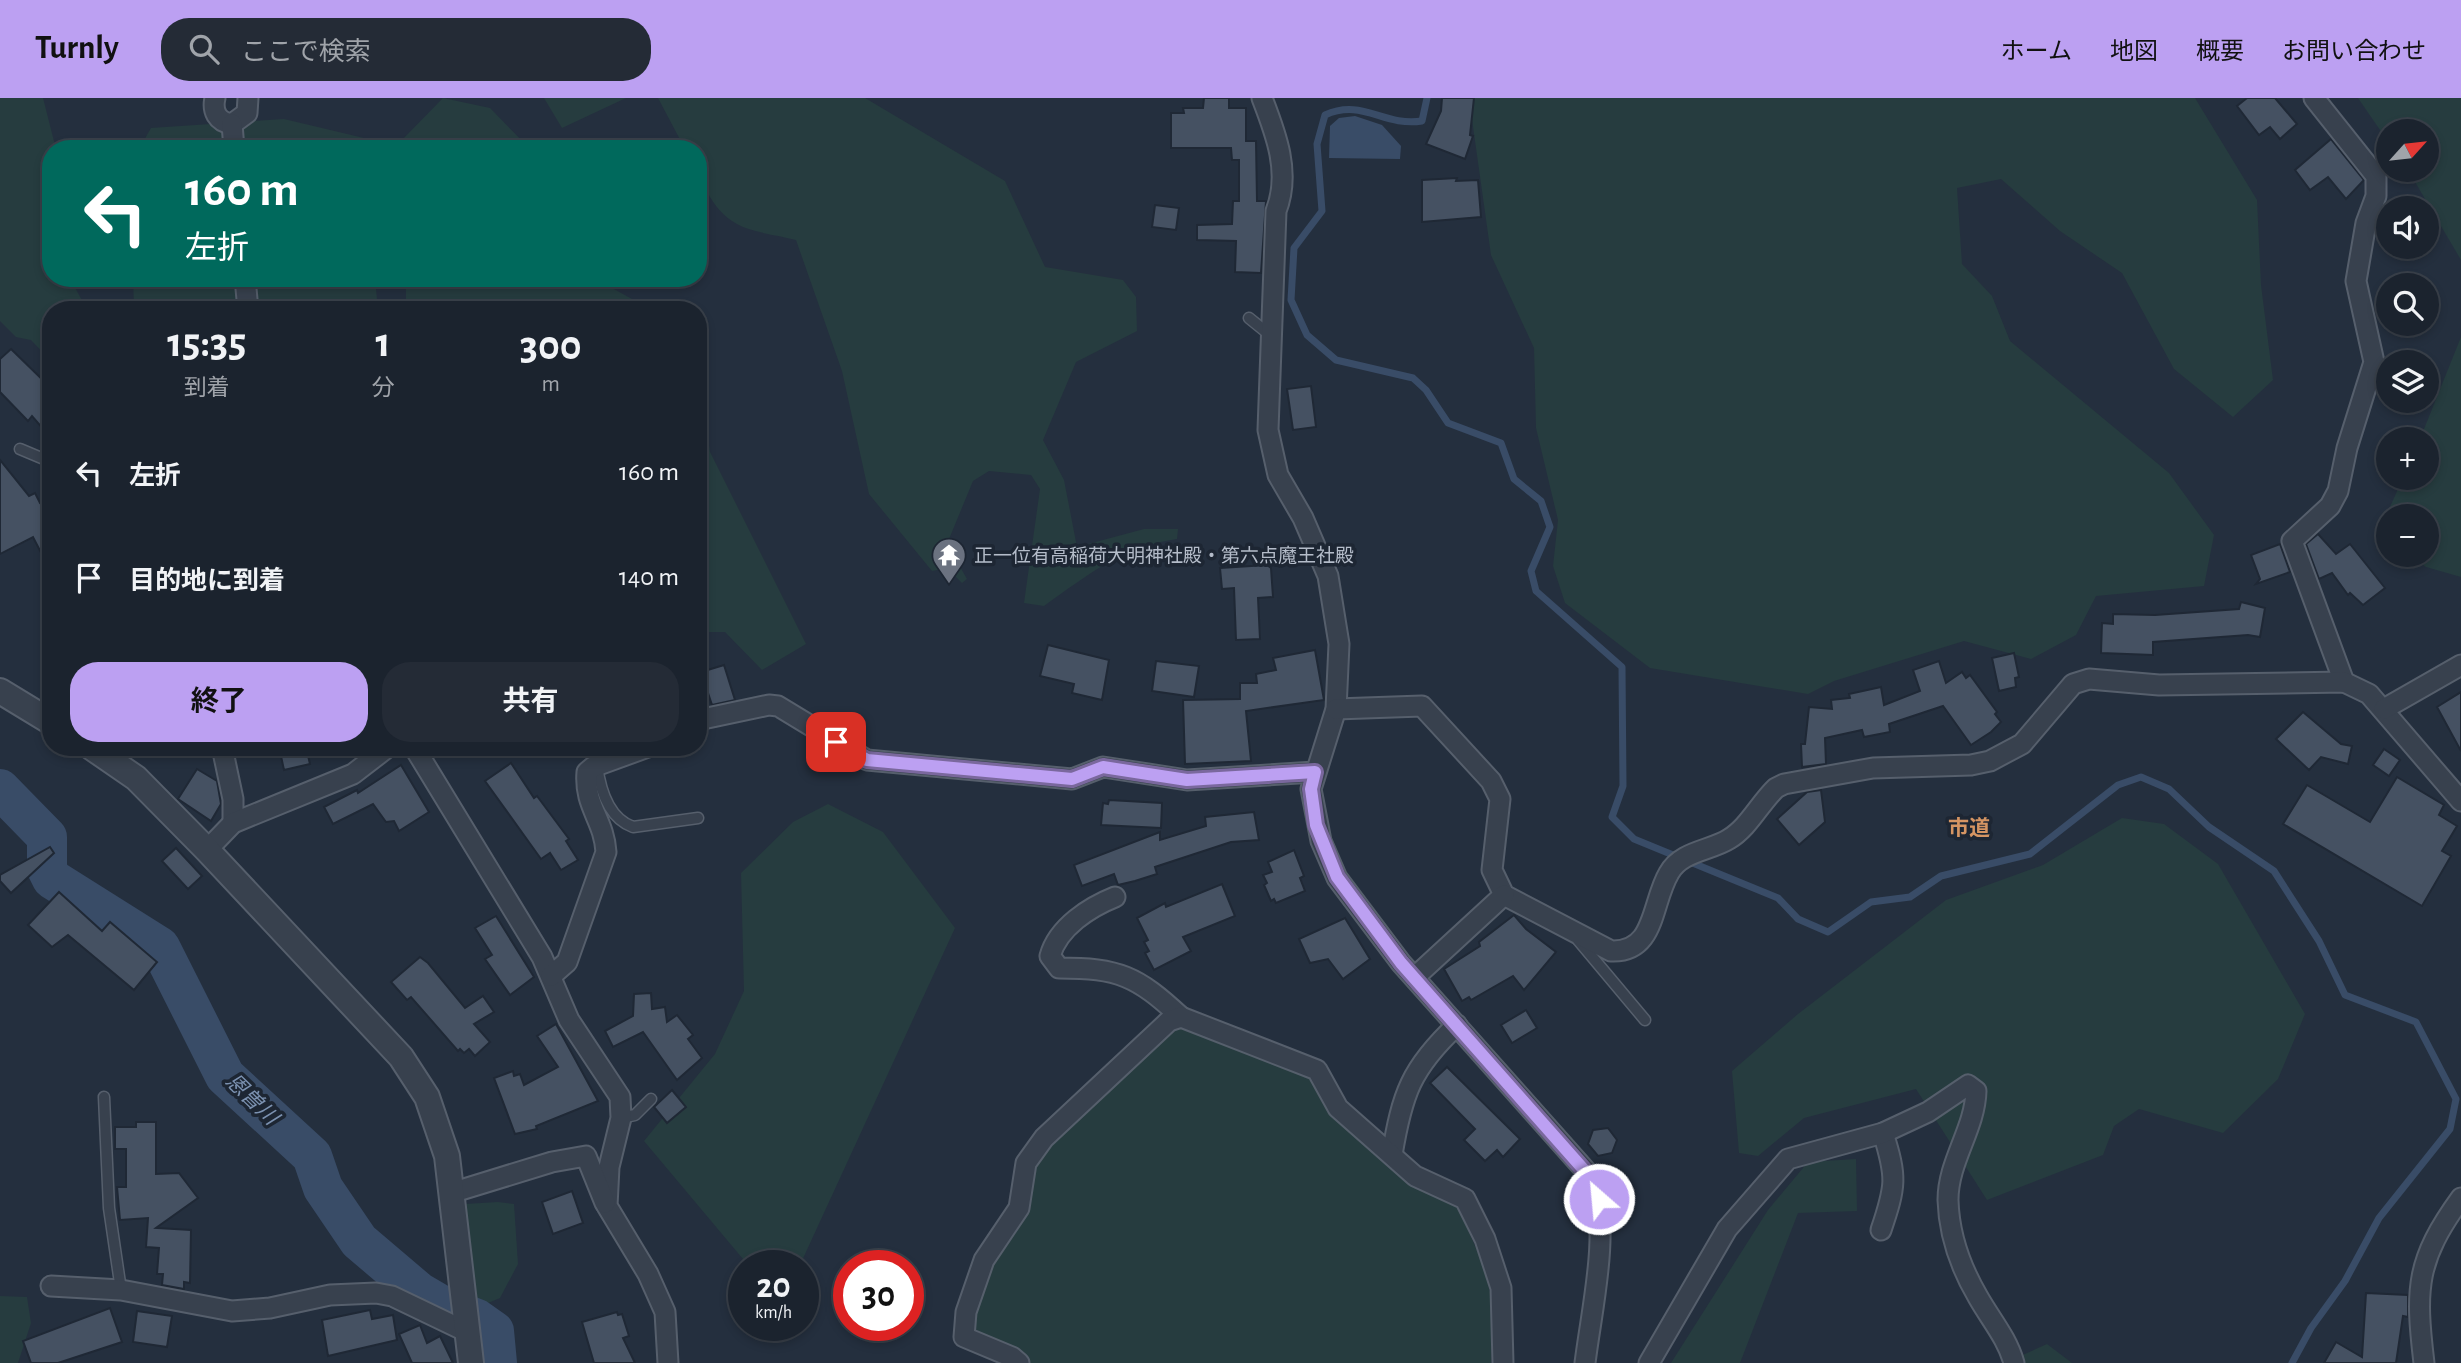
<!DOCTYPE html>
<html lang="ja">
<meta charset="utf-8">
<style>
:root{--surface:#1b232e;--page:#242b36;--text:#f1f3f6;--muted:#a0a4aa;--line:#39404a;--accent:#bca0f2}
body{margin:0;font-family:"Alegreya Sans","Noto Sans JP",sans-serif;background:var(--page);color:var(--text);height:100vh;display:flex;flex-direction:column;font-size:26px;white-space:nowrap}
*{box-sizing:border-box;margin:0}
p{font-size:23px;color:var(--muted)}
.icon{flex:none;width:38px;height:38px;fill:none;stroke:currentColor;stroke-width:2;stroke-linecap:round;stroke-linejoin:round}
.map{position:relative;flex:1;overflow:hidden}
.drawer{position:absolute;left:42px;top:203px;width:665px;height:455px;display:flex;flex-direction:column;background:var(--surface);border-radius:28px;box-shadow:0 4px 10px #0003,0 0 0 2px var(--line)}
.drawer>*{flex:none}
.guide{position:absolute;left:42px;top:42px;width:665px;height:147px;border-radius:28px;box-shadow:0 4px 10px #0003,0 0 0 2px var(--line);background:#00695c;color:#fff;overflow:hidden}
.needle{width:46px;rotate:63deg}
.fabs{position:absolute;left:2376px;top:21px;display:grid;gap:14px}
.fabs a{display:grid;place-items:center;width:63px;height:63px;border-radius:50%;background:var(--surface);box-shadow:0 4px 10px #0003,0 0 0 2px var(--line);font-size:35px}
.speed{position:absolute;left:728px;top:1152px;display:flex;gap:14px;font-size:35px;font-weight:700;text-align:center}
.speed>*{display:grid;place-content:center;width:91px;height:91px;border-radius:50%;background:var(--surface);box-shadow:0 4px 10px #0003,0 0 0 2px var(--line);line-height:1}
.speed small{font-size:18px;font-weight:400}
.speed .limit{border:10px solid #d22;background:#fff;color:#111}
.pin{position:absolute;display:grid;place-items:center;width:60px;height:60px;color:#fff;margin:-30px;border-radius:14px;box-shadow:0 4px 10px #0006}
.me{position:absolute;width:77px;margin:-38px;rotate:333deg;stroke-linejoin:round;filter:drop-shadow(0 0 5px #0008)}
.turn{display:flex;align-items:center;gap:24px;height:147px;padding:0 28px;font-size:32px}
.turn .icon{width:91px;height:91px;stroke-width:2.5}
.turn b{display:block;font-size:49px;line-height:60px}
.eta{display:flex;justify-content:space-evenly;align-items:center;height:119px;text-align:center}
.eta b{font-size:42px;font-weight:700;line-height:49px}
.cta{display:flex;gap:14px;margin-top:auto;padding:14px 28px}
.cta a{flex:1;height:80px;border-radius:28px;background:var(--accent);color:#111;font-size:28px;font-weight:700;line-height:80px;text-align:center}
.cta a+a{background:var(--page);color:var(--text)}
ul{padding:0;list-style:none}
li{display:flex;align-items:center;gap:21px;height:105px;padding:0 28px}
li div{flex:1}
li b{display:block;font-size:26px}
li em{font-style:normal}
header{display:flex;align-items:center;gap:42px;box-sizing:border-box;height:98px;padding:0 35px;background:var(--accent);color:#111}
header strong{font-size:33px}
nav{display:flex;gap:38px;margin-inline-start:auto;font-size:24px}
.search{width:490px;height:63px;background:var(--page);display:flex;align-items:center;gap:18px;box-sizing:border-box;padding:0 24px;border-radius:28px;color:var(--muted);font-size:26px}
.map>svg:first-child{display:block}
.green{fill:#263c3f}
.water{fill:#394c67}
.lines{fill:none;stroke-linecap:round;stroke-linejoin:round}
.stream{stroke:#394c67;stroke-width:7}
.river{stroke:#394c67;stroke-width:40}
.building{fill:#455162;stroke:#1f2835;stroke-width:2}
.service-casing{stroke:#565f6c;stroke-width:13}
.minor-casing{stroke:#565f6c;stroke-width:23}
.tertiary-casing{stroke:#565f6c;stroke-width:28}
.service{stroke:#38414e;stroke-width:10}
.minor{stroke:#38414e;stroke-width:19}
.tertiary{stroke:#38414e;stroke-width:24}
.route-casing{stroke:#7a689d;stroke-width:18}
.route{stroke:#bca0f2;stroke-width:12}
.labels{text-anchor:middle;stroke-width:7;stroke-linejoin:round;paint-order:stroke}
.poi-label{font-size:19px;fill:#b4bcc9;stroke:#1d2633;text-anchor:start}
.neighbourhood-label{font-size:21px;font-weight:bold;fill:#d59563;stroke:#1d2633}
.water-label{font-size:21px;font-style:italic;fill:#7c92b1;stroke:#1d2633}
</style>
<header>
<strong>Turnly</strong>
<div class="search"><svg class="icon" aria-label="search" viewBox="0 0 24 24"><circle cx="10" cy="10" r="6"/><path d="M15 15l6 6"/></svg>ここで検索</div>
<nav><a>ホーム</a><a>地図</a><a>概要</a><a>お問い合わせ</a></nav>
</header>
<div class="map">
<svg width="2461" height="1265" viewBox="0 0 2461 1265">
<rect width="100%" height="100%" fill="#242f3e"/>
<!-- green -->
<g class="green">
<polygon points="0,0 43,0 56,51 51,51 51,180 70,180 87,212 51,212 51,263 31,242 16,239 0,223"/>
<polygon points="443,0 490,10 530,51 401,51 400,44"/>
<polygon points="544,0 626,0 562,30"/>
<path d="M658,0H865L1005,83L1045,169L1123,182L1136,199L1137,233L1076,264L1043,342L1064,382L1077,449L1144,431H1178L1177,441C1122,449 1089,476 1044,508L1024,505L1040,391L1031,377L989,373L973,383L947,446L967,481L962,485L947,470L932,473L869,396L842,273L796,142C778,137 753,135 737,126C710,111 698,80 698,51H685Z"/>
<polygon points="1469,0 2195,0 2257,102 2261,187 2273,282 2233,319 2174,271 2122,175 2060,133 2001,81 1957,90 1962,166 1992,198 2010,243 2169,375 2214,437 2204,488 2096,498 2076,537 2031,561 1964,543 1834,583 1808,596 1650,570 1565,505 1553,468 1558,422 1536,330 1534,250 1491,157"/>
<polygon points="2358,0 2461,0 2461,162 2408,72 2427,72 2427,33 2389,33 2389,45"/>
<polygon points="284,21 364,40 365,51 139,51 151,30"/>
<polygon points="133,180 375,180 378,212 134,212"/>
<polygon points="406,180 606,180 612,190 652,212 406,212"/>
<polygon points="2461,239 2461,479 2426,469 2411,457 2427,457 2427,418 2389,418 2389,439 2380,431 2403,380 2427,380 2427,341 2420,341"/>
<polygon points="698,270 710,354 806,546 762,572 725,534 698,534"/>
<polygon points="828,706 883,734 955,830 800,1167 748,1167 644,1043 715,956 744,893 741,775 793,724"/>
<polygon points="2122,720 2164,726 2218,766 2305,916 2278,981 2223,1035 2139,1011 2114,1028 2103,1057 1987,1102 1916,991 1804,1020 1758,1058 1739,1055 1732,973 1798,916 1946,802 2043,767"/>
<polygon points="1187,928 1312,982 1331,1016 1403,1080 1456,1104 1484,1169 1494,1211 1491,1265 1028,1265 971,1228 989,1173 1032,1101 1033,1067 1070,1023 1176,932"/>
<polygon points="1856,1061 1857,1113 1798,1115 1740,1265 1671,1265 1768,1112 1808,1064"/>
<polygon points="498,1104 514,1106 518,1166 500,1200 476,1210 465,1106"/>
<polygon points="0,1198 27,1199 31,1225 18,1265 0,1265"/>
<polygon points="2047,1246 2072,1265 2005,1265"/>
</g>
<!-- water -->
<polygon class="water" points="1355,18 1382,27 1401,48 1400,61 1329,60 1330,28 1339,20"/>
<g class="lines">
<!-- stream -->
<path class="stream" d="M1427,0L1422,23C1383,29 1363,0 1325,17L1317,46L1322,113L1294,150L1291,202L1307,237L1336,262L1413,280L1426,292L1448,325L1501,345L1514,381L1541,403L1550,429L1531,473L1536,493L1622,569L1623,688L1612,719L1634,741L1778,800L1798,821L1828,834L1871,804L1910,799L1941,778L2030,756L2118,687L2141,679L2169,691L2209,729L2274,773L2319,843L2345,897L2416,924L2456,1001L2450,1031L2379,1120L2345,1183L2311,1230L2292,1265"/>
<!-- river -->
<polyline class="river" points="0,691 47,739 47,771 52,781 160,849 225,978 312,1058 323,1090 359,1143 419,1194 443,1208 477,1221 494,1233 497,1265"/>
</g>
<!-- building -->
<g class="building">
<polygon points="1204,0 1229,0 1229,10 1246,10 1246,43 1256,43 1257,103 1266,103 1261,175 1235,174 1236,143 1197,142 1197,127 1232,126 1233,103 1239,103 1239,62 1232,62 1231,50 1171,50 1171,15 1184,15 1183,10 1203,10"/>
<polygon points="1442,0 1474,0 1470,37 1473,38 1465,61 1426,46 1441,13"/>
<polygon points="2247,0 2275,0 2297,26 2280,41 2270,29 2259,37 2237,8"/>
<polygon points="2331,41 2364,82 2346,101 2328,79 2310,92 2295,72"/>
<polygon points="1457,80 1456,83 1478,82 1481,119 1422,124 1422,82"/>
<polygon points="1155,107 1179,110 1176,132 1152,129"/>
<polygon points="11,251 51,290 51,340 32,318 28,323 0,294 0,261"/>
<polygon points="1311,288 1316,329 1293,332 1287,291"/>
<polygon points="0,362 29,398 35,395 40,405 51,400 51,474 33,439 0,456"/>
<polygon points="2318,436 2336,456 2350,446 2385,490 2363,507 2350,495 2348,497 2332,475 2319,481 2306,446"/>
<polygon points="2280,446 2290,474 2256,486 2260,481 2251,457"/>
<polygon points="1267,467 1271,470 1273,499 1258,500 1260,541 1236,542 1234,490 1222,491 1220,470"/>
<polygon points="2241,504 2265,510 2260,539 2248,537 2153,544 2153,557 2101,555 2102,525 2113,526 2113,516 2155,517 2239,511"/>
<polygon points="1048,547 1109,562 1102,602 1072,595 1074,586 1040,578"/>
<polygon points="1315,552 1324,602 1246,613 1251,663 1185,666 1183,602 1240,601 1240,585 1257,585 1256,576 1276,572 1273,560"/>
<polygon points="2014,555 2019,579 2015,580 2016,589 1999,593 1992,560"/>
<polygon points="1156,563 1199,568 1194,599 1152,593"/>
<polygon points="1939,563 1946,585 1962,574 1966,580 1970,577 1997,614 1995,616 2001,624 1991,634 1971,647 1943,608 1889,626 1890,634 1864,639 1862,632 1825,640 1826,666 1802,669 1801,646 1805,646 1809,609 1832,611 1831,602 1850,600 1849,596 1881,589 1884,607 1920,593 1913,572"/>
<polygon points="724,567 735,602 712,607 701,574"/>
<polygon points="2461,594 2461,653 2437,609"/>
<polygon points="2303,614 2341,646 2352,648 2348,666 2321,659 2309,672 2276,641"/>
<polygon points="279,649 306,649 310,666 284,672"/>
<polygon points="2384,651 2400,662 2389,678 2373,667"/>
<polygon points="511,665 534,700 537,698 569,741 566,743 578,762 561,772 550,755 541,761 485,683"/>
<polygon points="401,667 429,714 399,733 394,723 386,724 373,706 333,726 324,709 357,692 358,695"/>
<polygon points="197,671 217,683 221,706 211,723 178,701"/>
<polygon points="2397,679 2444,707 2439,717 2457,728 2442,753 2451,758 2422,808 2283,726 2307,687 2370,724"/>
<polygon points="1821,692 1825,724 1799,747 1777,721 1807,694"/>
<polygon points="1109,702 1162,705 1161,730 1101,727 1103,705 1108,706"/>
<polygon points="1254,714 1259,742 1231,744 1155,769 1157,776 1135,783 1118,787 1114,776 1082,788 1074,767 1160,734 1160,742 1206,728 1205,719"/>
<polygon points="50,749 54,755 11,795 0,783 0,777"/>
<polygon points="176,750 202,778 188,791 162,763"/>
<polygon points="1294,752 1304,778 1300,780 1305,793 1276,805 1274,801 1271,803 1264,787 1267,785 1263,777 1272,774 1268,764"/>
<polygon points="1222,786 1235,818 1183,839 1191,853 1154,872 1145,855 1149,853 1144,844 1148,842 1137,820 1165,805 1166,809"/>
<polygon points="59,794 102,833 110,824 157,864 134,892 68,837 52,849 28,827"/>
<polygon points="1514,817 1526,831 1556,854 1524,892 1513,878 1471,902 1469,899 1462,903 1444,871 1480,848 1479,844"/>
<polygon points="496,818 534,879 510,897 485,861 492,857 475,830"/>
<polygon points="1345,820 1370,861 1343,881 1328,861 1310,865 1299,841"/>
<polygon points="420,859 428,865 465,910 483,898 494,914 474,926 490,944 475,958 469,951 464,955 460,951 458,953 411,899 407,902 391,884"/>
<polygon points="651,895 652,911 665,909 667,924 677,917 693,937 688,941 702,960 677,982 643,934 613,949 605,933 633,918 634,896"/>
<polygon points="1526,912 1537,930 1512,945 1501,927"/>
<polygon points="556,926 598,1003 536,1028 537,1031 515,1036 494,980 513,973 514,978 520,976 524,987 558,969 537,938"/>
<polygon points="1447,969 1520,1041 1503,1059 1497,1052 1485,1063 1464,1042 1475,1031 1430,985"/>
<polygon points="672,992 686,1009 667,1025 654,1009"/>
<polygon points="136,1024 156,1024 156,1076 179,1075 198,1100 156,1130 191,1132 190,1185 184,1184 184,1191 162,1187 163,1176 157,1176 159,1150 146,1149 148,1120 120,1122 117,1089 126,1089 126,1051 115,1051 115,1029 136,1029"/>
<polygon points="1608,1030 1617,1042 1612,1055 1598,1058 1588,1046 1593,1032"/>
<polygon points="572,1093 583,1125 553,1136 542,1104"/>
<polygon points="2366,1195 2408,1197 2408,1219 2403,1218 2396,1265 2324,1265 2336,1244 2362,1259"/>
<polygon points="110,1210 122,1244 58,1265 31,1265 23,1243"/>
<polygon points="370,1212 372,1221 393,1217 397,1242 328,1258 322,1222"/>
<polygon points="137,1213 172,1218 167,1249 133,1244"/>
<polygon points="617,1214 618,1217 622,1216 629,1238 623,1240 635,1265 594,1265 582,1224"/>
<polygon points="420,1227 427,1245 440,1238 453,1265 412,1265 399,1236"/>
</g>
<g class="lines">
<!-- service casing -->
<g class="service-casing">
<g id="service">
<polyline points="1249,220 1270,237"/>
<polyline points="20,351 51,364"/>
<path d="M597,667C600,691 608,720 633,729L698,720"/>
<polyline points="1578,842 1645,922"/>
<polyline points="104,999 109,1110 121,1192"/>
<polyline points="621,1020 635,1017 651,1001"/>
</g>
</g>
<!-- minor casing -->
<g class="minor-casing">
<g id="minor">
<path d="M215,0C212,13 217,24 232,26L247,15L248,0"/>
<path d="M1262,0C1276,36 1291,75 1276,113L1268,332L1278,377L1303,420L1328,478L1339,546L1336,611L1311,691L1321,743L1337,780L1401,865L1593,1081C1610,1136 1592,1208 1585,1265"/>
<polyline points="2314,0 2376,78 2376,98 2366,125 2356,183 2374,264 2347,350 2338,393 2330,408 2292,443 2344,584"/>
<polyline points="232,26 234,51"/>
<polyline points="245,180 248,212"/>
<path d="M1336,611L1422,608L1491,683L1500,701L1492,772L1504,797L1611,853C1656,855 1651,805 1669,775C1681,753 1710,753 1729,741C1748,730 1760,705 1776,690L1784,686L1873,670L1971,667L1990,663L2022,646L2073,586L2089,581L2159,587L2344,584L2369,596L2461,703"/>
<polyline points="2384,611 2461,567"/>
<polyline points="698,622 769,607 778,608 867,662 1072,681 1103,669 1187,682 1315,674"/>
<polyline points="222,649 233,701 233,725"/>
<polyline points="414,649 542,859 569,922 620,999 621,1020 609,1069 607,1108 648,1176 665,1214 668,1265"/>
<polyline points="207,752 233,725 353,676 388,649"/>
<path d="M1115,799C1090,809 1058,829 1050,858L1059,870C1119,870 1137,878 1181,919"/>
<path d="M551,878L567,864L606,754C604,721 584,709 587,674L593,669L648,649"/>
<polyline points="1416,878 1504,797"/>
<path d="M1392,1057C1402,996 1411,970 1457,927"/>
<polyline points="451,1095 552,1064 586,1058 605,1105"/>
<path d="M1881,1132C1896,1088 1897,1079 1883,1035"/>
<polyline points="51,1188 121,1192 232,1213 270,1210 330,1197 376,1195 392,1198 467,1234"/>
<polyline points="1019,1265 1012,1259 964,1239 966,1214 984,1162 1019,1110 1026,1065 1044,1040 1169,923 1181,919 1317,972 1338,1010 1415,1078 1465,1101 1485,1141 1501,1190 1503,1265"/>
<path d="M1649,1265L1727,1131L1788,1061L1883,1035L1928,1014L1968,987L1976,993C1975,1031 1948,1063 1948,1102C1949,1137 1961,1170 1978,1199C1991,1222 2007,1240 2014,1265"/>
<path d="M2424,1265C2415,1190 2416,1162 2461,1100"/>
</g>
</g>
<!-- tertiary casing -->
<g class="tertiary-casing">
<g id="tertiary">
<polyline points="0,593 51,624"/>
<polyline points="91,649 136,680 207,752 401,959 427,999 447,1058 471,1265"/>
</g>
</g>
<!-- service -->
<use href="#service" class="service"/>
<!-- minor -->
<use href="#minor" class="minor"/>
<!-- tertiary -->
<use href="#tertiary" class="tertiary"/>
</g>
<g class="lines">
<!-- route casing -->
<g class="route-casing">
<polyline id="route" points="836,644 867,662 1072,681 1103,669 1187,682 1315,674 1311,691 1316,727 1337,779 1401,865 1592,1081 1599,1101"/>
</g>
<!-- route -->
<use href="#route" class="route"/>
</g>
<!-- icons -->
<defs>
<g id="temple-pin" transform="scale(1.75)"><path d="M0 17L-7.5 6A9.5 9.5 0 1 1 7.5 6Z" fill="#6b7280" stroke="#1d2633"/><path d="M0-6L5-2H3V0L6.5 2.5H4V6H1.5V3h-3V6H-4V2.5H-6.5L-3 0V-2H-5Z" fill="#fff"/></g>
</defs>
<g fill-rule="evenodd">
<use href="#temple-pin" x="949" y="457"/>
</g>
<g class="labels">
<!-- poi labels -->
<g class="poi-label">
<text x="974" y="464">正一位有高稲荷大明神社殿・第六点魔王社殿</text>
</g>
<!-- neighbourhood labels -->
<g class="neighbourhood-label">
<text x="1969" y="737">市道</text>
</g>
<!-- water labels -->
<g class="water-label">
<text transform="translate(252 1001) rotate(44)" y="7">恩曽川</text>
</g>
</g>
</svg>
<div class="fabs">
<a><svg class="needle" viewBox="-14 -14 28 28"><path d="M0-13l5 13h-10z" fill="#e53935"/><path d="M0 13l5-13h-10z" fill="#a0a4aa"/></svg></a>
<a><svg class="icon" aria-label="sound" viewBox="0 0 24 24"><path d="M4 9h4l5-4v14l-5-4H4zM17 9q2 3 0 6"/></svg></a>
<a><svg class="icon" aria-label="search" viewBox="0 0 24 24"><circle cx="10" cy="10" r="6"/><path d="M15 15l6 6"/></svg></a>
<a><svg class="icon" aria-label="layers" viewBox="0 0 24 24"><path d="M12 4l9 5-9 5-9-5zM3 14l9 5 9-5"/></svg></a>
<a>+</a>
<a>−</a>
</div>
<div class="speed"><div>20<small>km/h</small></div><div class="limit">30</div></div>
<div class="pin" style="left:836px;top:644px;background:#d93025"><svg class="icon" aria-label="arrive" viewBox="0 0 24 24"><path d="M6 21V4h12l-3 4 3 4H6"/></svg></div>
<svg class="me" style="left:1599px;top:1101px" viewBox="-20 -20 40 40"><circle r="17" fill="#bca0f2" stroke="#fff" stroke-width="3"/><path d="M0-11L8 9 0 5-8 9z" fill="#fff"/></svg>
<div class="guide">
<div class="turn"><svg class="icon" aria-label="left" viewBox="0 0 24 24"><path d="M17 20v-9H6M10 6l-5 5 5 5"/></svg><div><b>160 m</b>左折</div></div>
</div>
<section class="drawer">
<div class="eta">
<div><b>15:35</b><p>到着</p></div>
<div><b>1</b><p>分</p></div>
<div><b>300</b><p>m</p></div>
</div>
<ul>
<li><svg class="icon" aria-label="left" viewBox="0 0 24 24"><path d="M17 20v-9H6M10 6l-5 5 5 5"/></svg><div><b>左折</b></div><em>160 m</em></li>
<li><svg class="icon" aria-label="arrive" viewBox="0 0 24 24"><path d="M6 21V4h12l-3 4 3 4H6"/></svg><div><b>目的地に到着</b></div><em>140 m</em></li>
</ul>
<div class="cta"><a>終了</a><a>共有</a></div>
</section>
</div>
